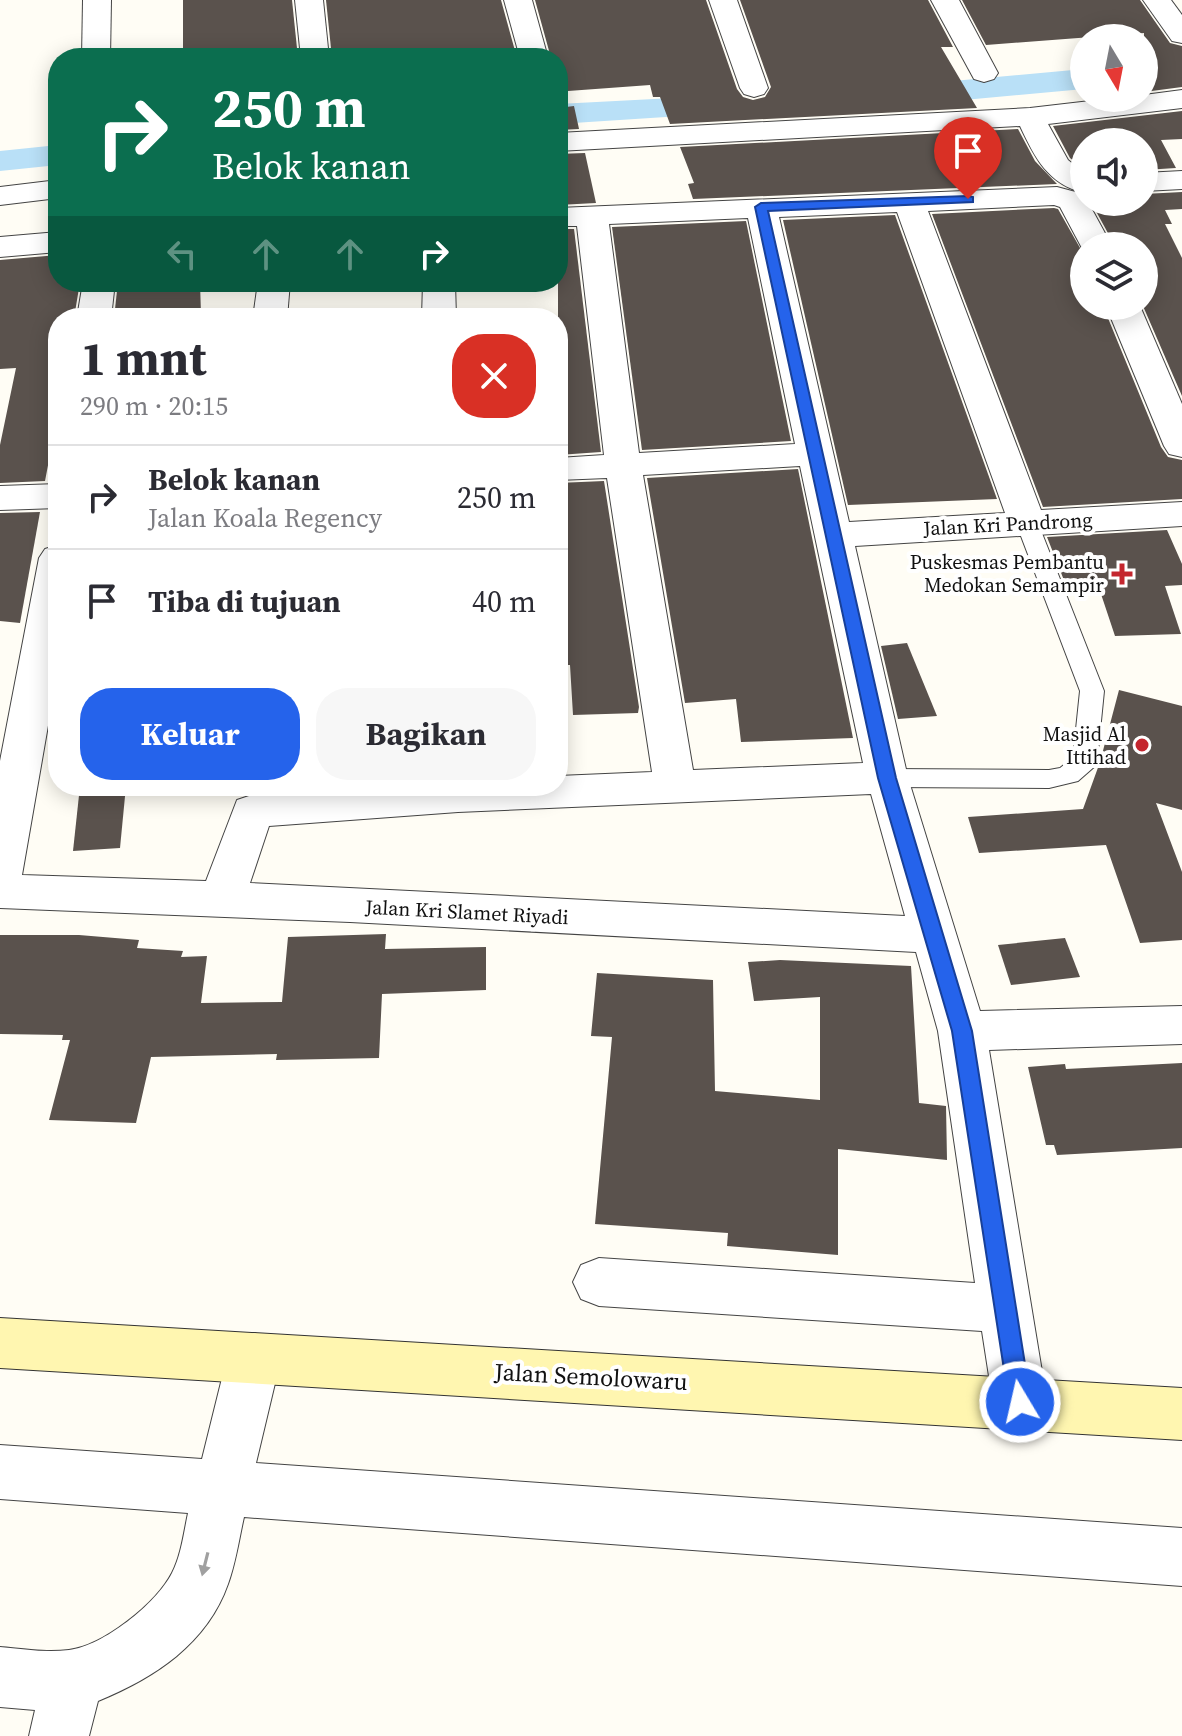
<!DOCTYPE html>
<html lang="id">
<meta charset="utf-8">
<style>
:root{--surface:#fff;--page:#f7f7f7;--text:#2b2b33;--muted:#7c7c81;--line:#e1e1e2;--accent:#2563eb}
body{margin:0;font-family:"Source Serif 4",serif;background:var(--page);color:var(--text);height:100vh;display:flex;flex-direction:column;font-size:30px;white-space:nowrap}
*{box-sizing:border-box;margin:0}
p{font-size:26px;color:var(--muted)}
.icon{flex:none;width:44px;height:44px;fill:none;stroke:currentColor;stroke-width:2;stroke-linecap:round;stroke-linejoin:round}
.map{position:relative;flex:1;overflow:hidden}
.side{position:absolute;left:48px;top:308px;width:520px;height:488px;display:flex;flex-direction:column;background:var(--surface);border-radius:32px;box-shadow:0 4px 20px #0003}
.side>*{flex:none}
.banner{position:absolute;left:48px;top:48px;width:520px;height:244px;border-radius:32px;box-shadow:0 4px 20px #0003;background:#0b6e4f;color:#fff;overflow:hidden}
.needle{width:52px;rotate:170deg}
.controls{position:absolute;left:1070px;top:24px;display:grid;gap:16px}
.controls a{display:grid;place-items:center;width:88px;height:88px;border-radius:50%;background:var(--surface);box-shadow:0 4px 20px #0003;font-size:40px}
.pin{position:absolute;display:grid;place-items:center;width:68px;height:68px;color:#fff;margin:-82px -34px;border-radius:50% 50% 50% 0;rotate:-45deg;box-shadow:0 0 8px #0007}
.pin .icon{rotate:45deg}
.me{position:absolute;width:88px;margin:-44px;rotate:351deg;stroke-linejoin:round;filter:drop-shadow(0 0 6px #0008)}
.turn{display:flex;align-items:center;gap:28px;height:168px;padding:0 32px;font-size:36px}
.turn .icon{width:104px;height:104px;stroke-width:2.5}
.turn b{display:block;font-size:56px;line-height:68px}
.lanes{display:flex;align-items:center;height:76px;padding:0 32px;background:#0003;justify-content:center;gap:40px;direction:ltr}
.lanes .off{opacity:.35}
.round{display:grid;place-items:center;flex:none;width:84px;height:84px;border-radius:32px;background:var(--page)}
.headline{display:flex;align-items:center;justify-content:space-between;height:136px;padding:0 32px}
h1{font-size:48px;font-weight:700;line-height:60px}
.primary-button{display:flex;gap:16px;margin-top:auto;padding:16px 32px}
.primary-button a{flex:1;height:92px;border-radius:32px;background:var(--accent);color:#fff;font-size:32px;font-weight:700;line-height:92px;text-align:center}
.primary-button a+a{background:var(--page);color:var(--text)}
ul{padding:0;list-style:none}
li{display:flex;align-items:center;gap:24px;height:104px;padding:0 32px;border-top:2px solid var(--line)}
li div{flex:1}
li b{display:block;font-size:30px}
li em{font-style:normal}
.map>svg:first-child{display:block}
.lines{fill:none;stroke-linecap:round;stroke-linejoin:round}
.canal{fill:#b9e0f7;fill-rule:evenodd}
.building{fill:#5a524d}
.lane-casing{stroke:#444;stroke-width:2}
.street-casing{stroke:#444;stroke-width:2}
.secondary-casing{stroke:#333;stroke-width:2}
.lane{fill:#fff;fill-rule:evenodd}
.street{fill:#fff;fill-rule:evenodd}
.secondary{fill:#fff6b0;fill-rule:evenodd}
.oneway{fill:#a0a0a0}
.route{fill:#2563eb;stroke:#184099;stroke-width:2}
.poi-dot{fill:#c4262e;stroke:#fff;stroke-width:3}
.labels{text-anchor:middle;stroke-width:8;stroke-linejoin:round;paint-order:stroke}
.street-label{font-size:20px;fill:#111;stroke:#fff}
.poi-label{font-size:20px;fill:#111;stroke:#fff;text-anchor:end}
.near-street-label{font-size:24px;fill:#111;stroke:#fff}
</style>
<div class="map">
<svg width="1182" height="1736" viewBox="0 0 1182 1736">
<rect width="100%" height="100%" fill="#fffdf5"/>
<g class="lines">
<!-- canal -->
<g class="canal">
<polygon points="1084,69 1084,89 899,106 887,103 882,96 887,89 899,86"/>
<polygon points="731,95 743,98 748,105 743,112 558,124 558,104"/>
<polygon points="58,145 58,165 0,171 0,151"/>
</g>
</g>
<!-- building -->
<g class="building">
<polygon points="183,0 292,0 298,58 183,58"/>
<polygon points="326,0 501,0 517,58 332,58"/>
<polygon points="535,0 706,0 737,89 743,97 753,100 765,97 771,87 740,0 928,0 953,47 941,47 977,108 670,124 660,97 653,97 650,85 568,91 558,58 551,58"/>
<polygon points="962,0 1140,0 1170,43 1182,46 1182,87 1144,92 1144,33 986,45"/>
<polygon points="574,106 579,129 558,130 558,108"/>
<polygon points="1182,111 1182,139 1161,140 1176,168 1144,170 1144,142 1084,142 1084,169 1070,158 1053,126"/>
<polygon points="1018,129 1035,161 1057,184 693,199 688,184 694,183 680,147"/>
<polygon points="585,153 596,203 558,205 558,154"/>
<polygon points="1182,192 1182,209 1165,210 1172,224 1165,224 1182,258 1182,396 1143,306 1144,246 1115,246 1091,202 1144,202 1144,194"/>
<polygon points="1054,208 1058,209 1084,255 1084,306 1103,306 1161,447 1168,457 1182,460 1182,499 1043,507 932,214"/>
<polygon points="895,215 997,499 848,505 783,220"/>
<polygon points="746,221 791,441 642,450 612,227"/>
<polygon points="558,229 574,229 601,452 558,455"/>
<polygon points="58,255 58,282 80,282 74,318 58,318 58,460 49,460 45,481 0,483 0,445 16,368 0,369 0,260"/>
<polygon points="118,282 200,282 201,315 114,318"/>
<polygon points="798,469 853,738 741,742 736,699 685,703 647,478"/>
<polygon points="604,481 639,707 638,713 573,715 570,665 566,665 561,602 558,602 558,483"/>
<polygon points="40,512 20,623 0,621 0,513"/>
<polygon points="1167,530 1182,564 1182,585 1165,586 1181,634 1115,636 1100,591 1069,593 1047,537"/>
<polygon points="907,643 937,716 898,719 881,646"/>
<polygon points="1119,690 1182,706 1182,810 1156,803 1182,872 1182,940 1140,943 1106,845 979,853 968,817 1083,809 1100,762"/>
<polygon points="80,786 126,786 120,848 73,851"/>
<polygon points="386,934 385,949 486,947 486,990 382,994 379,1058 276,1060 277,1054 151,1057 136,1123 49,1120 70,1040 62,1040 63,1035 0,1034 0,935 79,935 139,940 137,948 183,951 181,957 207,956 201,1003 282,1002 288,937"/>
<polygon points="1065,938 1080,977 1011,985 998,945"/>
<polygon points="780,960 911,966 919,1103 946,1106 947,1160 838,1149 838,1255 727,1246 728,1233 595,1224 612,1037 591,1036 597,973 713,980 715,1091 820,1100 820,997 754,1001 748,962"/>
<polygon points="1182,1063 1182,1148 1057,1155 1054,1145 1046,1145 1028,1067 1065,1064 1066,1069"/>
</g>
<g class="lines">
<!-- lane casing -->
<g class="lane-casing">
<polygon id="lane" points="1027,516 1035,518 1038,523 1104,691 1097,761 1094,767 1078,781 1049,788 887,787 878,784 875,778 878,772 887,769 1049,770 1060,768 1073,758 1080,691 1016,523 1019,518"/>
</g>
<!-- street casing -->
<g class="street-casing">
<g id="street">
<polygon points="83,0 111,0 110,58 82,58"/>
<polygon points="295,0 323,0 329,58 301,58"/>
<polygon points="504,0 532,0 548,58 520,58"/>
<polygon points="709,0 737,0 768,88 764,94 754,97 744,94 740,88"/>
<polygon points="931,0 959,0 998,73 994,79 984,82 974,79"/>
<polygon points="1143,0 1171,0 1182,15 1182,43 1172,41"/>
<path d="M1182,90V108L1048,124L1068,160L1084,173V193C1048,184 1035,158 1020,126L558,151V133L1030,108L1116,98H1144V95Z"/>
<polygon points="1182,171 1182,189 1144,191 1144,173"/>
<polygon points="58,180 58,198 0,205 0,187"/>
<path d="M1057,187L1083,194L1084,202H1088L1112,246H1084V252L1060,207L1054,205L928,211L1041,510L1182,502V526L855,546L908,778L980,1011L1182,1006V1044L989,1050L1047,1402L1039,1420L1020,1428L1001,1420L993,1402L982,1331L599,1306L581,1299L573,1282L581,1265L599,1258L975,1283L938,1031L916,952L350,922L0,908V761L39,558L45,549L58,545V668L22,875L206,881L237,800L252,795L377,786H558V776L652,772L607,478L558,480V458L604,455L577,226H558V208ZM897,212L1005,513L849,522L779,217ZM748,218L795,444L639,453L609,224ZM800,466L863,763L693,770L643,475ZM871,794L905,916L250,883L269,826L458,812Z"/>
<polygon points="58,232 58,252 0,257 0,237"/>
<polygon points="83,282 115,282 111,318 77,318"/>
<polygon points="258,282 290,282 287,318 253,318"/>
<polygon points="423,282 455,282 456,318 422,318"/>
<polygon points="1106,306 1140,306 1182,404 1182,457 1169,454 1164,446"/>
<polygon points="58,484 58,508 0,510 0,486"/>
<path d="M254,1333L273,1340L281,1358L256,1463L1182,1528V1586L244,1517C239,1539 236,1562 228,1584C207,1644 154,1678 98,1701L89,1736H29L35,1710L0,1707V1647C23,1649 46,1653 69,1650C103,1646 156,1604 172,1573C181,1556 184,1532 188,1513L0,1499V1445L202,1459L227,1358L235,1340Z"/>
</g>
</g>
<!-- secondary casing -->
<g class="secondary-casing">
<polygon id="secondary" points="0,1318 1182,1388 1182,1440 0,1368"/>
</g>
<!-- lane -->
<use href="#lane" class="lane"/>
<!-- street -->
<use href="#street" class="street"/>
<!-- secondary -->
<use href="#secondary" class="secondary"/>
</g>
<!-- one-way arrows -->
<defs><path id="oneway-solid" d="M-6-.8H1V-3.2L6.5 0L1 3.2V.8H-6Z" transform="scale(2)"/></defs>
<use class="oneway" href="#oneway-solid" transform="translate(205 1564) rotate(104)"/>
<!-- route -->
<polygon class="route" points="968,196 973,197 973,202 768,211 896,778 972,1031 1031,1402 1028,1410 1020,1413 1012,1410 1009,1402 952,1031 878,778 755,207 761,203"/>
<!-- markers -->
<g class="poi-dot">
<path d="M1118 562h8v8h8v8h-8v8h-8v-8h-8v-8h8z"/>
<circle cx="1142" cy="745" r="8"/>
</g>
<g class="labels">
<!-- street labels -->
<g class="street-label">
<text transform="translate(1008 524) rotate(-3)" y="7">Jalan Kri Pandrong</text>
<text transform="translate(467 912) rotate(3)" y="7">Jalan Kri Slamet Riyadi</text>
</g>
<!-- poi labels -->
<g class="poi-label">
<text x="1104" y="569">Puskesmas Pembantu<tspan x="1104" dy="23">Medokan Semampir</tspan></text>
<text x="1126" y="741">Masjid Al<tspan x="1126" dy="23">Ittihad</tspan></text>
</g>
<!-- near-street labels -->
<g class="near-street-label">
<text transform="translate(591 1377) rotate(3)" y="8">Jalan Semolowaru</text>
</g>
</g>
</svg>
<div class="controls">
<a><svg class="needle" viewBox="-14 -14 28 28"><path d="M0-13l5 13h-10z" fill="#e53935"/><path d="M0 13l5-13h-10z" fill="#7c7c81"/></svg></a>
<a><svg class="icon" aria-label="sound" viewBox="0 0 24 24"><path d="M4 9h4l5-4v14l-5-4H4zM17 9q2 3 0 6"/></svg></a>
<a><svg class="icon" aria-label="layers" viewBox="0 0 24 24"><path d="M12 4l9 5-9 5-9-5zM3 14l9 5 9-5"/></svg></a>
</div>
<div class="pin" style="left:968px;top:199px;background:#d93025"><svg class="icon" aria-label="arrive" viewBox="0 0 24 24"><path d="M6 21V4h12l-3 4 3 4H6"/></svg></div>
<svg class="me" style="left:1020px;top:1402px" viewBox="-20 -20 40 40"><circle r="17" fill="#2563eb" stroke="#fff" stroke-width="3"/><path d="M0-11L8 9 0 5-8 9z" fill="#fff"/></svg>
<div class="banner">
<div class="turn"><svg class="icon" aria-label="right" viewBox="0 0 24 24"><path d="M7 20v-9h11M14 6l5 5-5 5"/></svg><div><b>250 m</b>Belok kanan</div></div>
<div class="lanes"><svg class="icon off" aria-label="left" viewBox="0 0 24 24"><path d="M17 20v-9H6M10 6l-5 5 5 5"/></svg><svg class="icon off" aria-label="ahead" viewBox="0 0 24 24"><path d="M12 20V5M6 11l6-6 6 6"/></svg><svg class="icon off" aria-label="ahead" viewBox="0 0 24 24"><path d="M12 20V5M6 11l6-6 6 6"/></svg><svg class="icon" aria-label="right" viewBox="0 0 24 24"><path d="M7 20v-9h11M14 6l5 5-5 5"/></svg></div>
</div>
<section class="side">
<div class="headline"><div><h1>1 mnt</h1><p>290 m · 20:15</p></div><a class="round" style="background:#d93025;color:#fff"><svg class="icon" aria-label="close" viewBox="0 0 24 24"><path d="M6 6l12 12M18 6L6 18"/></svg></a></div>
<ul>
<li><svg class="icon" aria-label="right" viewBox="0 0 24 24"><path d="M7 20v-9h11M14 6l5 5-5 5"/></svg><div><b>Belok kanan</b><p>Jalan Koala Regency</p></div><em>250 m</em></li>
<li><svg class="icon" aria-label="arrive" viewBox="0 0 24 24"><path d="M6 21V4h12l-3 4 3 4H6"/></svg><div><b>Tiba di tujuan</b></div><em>40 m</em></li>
</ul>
<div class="primary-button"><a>Keluar</a><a>Bagikan</a></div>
</section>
</div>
